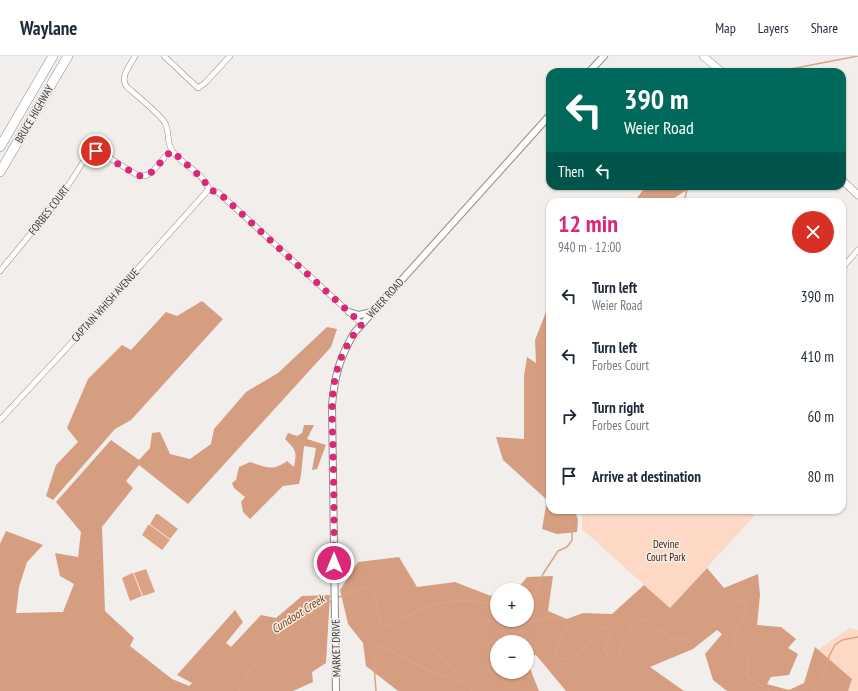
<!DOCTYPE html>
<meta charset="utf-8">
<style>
:root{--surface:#fff;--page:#f2f2f3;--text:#1f2937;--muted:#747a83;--line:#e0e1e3;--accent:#db2777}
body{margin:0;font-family:"PT Sans Narrow",sans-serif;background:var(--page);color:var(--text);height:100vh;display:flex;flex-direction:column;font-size:15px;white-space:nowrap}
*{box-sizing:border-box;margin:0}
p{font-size:13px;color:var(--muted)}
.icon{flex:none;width:22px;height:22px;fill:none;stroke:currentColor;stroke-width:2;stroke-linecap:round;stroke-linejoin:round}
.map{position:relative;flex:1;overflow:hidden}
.details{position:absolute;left:546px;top:142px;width:300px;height:316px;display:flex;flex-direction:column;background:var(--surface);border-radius:12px;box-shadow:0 1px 3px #0004}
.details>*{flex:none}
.banner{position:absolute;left:546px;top:12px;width:300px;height:122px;border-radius:12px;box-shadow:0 1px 3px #0004;background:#00695c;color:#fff;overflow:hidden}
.buttons{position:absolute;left:490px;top:527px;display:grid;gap:8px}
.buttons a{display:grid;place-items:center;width:44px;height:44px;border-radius:50%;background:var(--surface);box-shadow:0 1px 3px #0004;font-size:20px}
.pin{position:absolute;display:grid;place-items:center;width:34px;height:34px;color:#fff;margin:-17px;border:2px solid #fff;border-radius:50%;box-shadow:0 1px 4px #0007}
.me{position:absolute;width:44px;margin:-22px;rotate:0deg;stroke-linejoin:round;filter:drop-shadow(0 0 3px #0008)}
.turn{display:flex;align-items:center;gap:14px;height:84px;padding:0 12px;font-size:18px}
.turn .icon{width:52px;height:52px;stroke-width:2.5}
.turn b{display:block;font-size:28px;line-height:34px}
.then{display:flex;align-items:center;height:38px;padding:0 12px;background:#0003;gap:8px;font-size:15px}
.round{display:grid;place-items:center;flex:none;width:42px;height:42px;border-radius:21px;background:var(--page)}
.overview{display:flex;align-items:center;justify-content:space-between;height:68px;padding:0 12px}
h1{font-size:24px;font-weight:700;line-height:30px;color:var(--accent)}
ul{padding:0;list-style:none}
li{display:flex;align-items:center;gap:12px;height:60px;padding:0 12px}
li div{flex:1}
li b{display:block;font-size:15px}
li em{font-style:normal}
header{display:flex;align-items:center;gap:24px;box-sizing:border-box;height:56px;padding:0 20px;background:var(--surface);border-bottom:1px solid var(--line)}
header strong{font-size:19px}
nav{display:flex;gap:22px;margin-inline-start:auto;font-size:14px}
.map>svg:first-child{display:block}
.green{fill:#fcd8c5}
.forest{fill:#d69e80;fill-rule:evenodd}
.water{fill:#dba384}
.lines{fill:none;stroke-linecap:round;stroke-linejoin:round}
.stream{stroke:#dba384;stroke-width:1.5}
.minor-casing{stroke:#908c8a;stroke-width:6}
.tertiary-casing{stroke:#908c8a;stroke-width:8}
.secondary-casing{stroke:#908c8a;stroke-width:8}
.motorway-casing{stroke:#908c8a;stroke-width:10}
.minor{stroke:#fff;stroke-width:5}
.tertiary{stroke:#fff;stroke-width:6}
.secondary{stroke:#fff;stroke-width:7}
.motorway{stroke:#fff;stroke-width:9}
.route{stroke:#db2777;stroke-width:7;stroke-dasharray:0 12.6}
.labels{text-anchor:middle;stroke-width:3;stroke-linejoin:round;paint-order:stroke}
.street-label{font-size:11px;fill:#3d3c3b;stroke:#f2eeec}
.park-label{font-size:11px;fill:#421e07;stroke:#f2eeec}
.water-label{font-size:12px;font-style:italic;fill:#7f3c0a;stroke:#f2eeec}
</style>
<header>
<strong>Waylane</strong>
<nav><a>Map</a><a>Layers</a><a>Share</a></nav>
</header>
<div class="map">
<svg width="858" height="635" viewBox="0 0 858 635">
<rect width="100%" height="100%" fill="#f2eeec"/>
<!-- green -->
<g class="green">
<polygon points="582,454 748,454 754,460 670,552 582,473"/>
<polygon points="849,572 858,574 858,635 848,635 852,623 818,594"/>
</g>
<!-- forest -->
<g class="forest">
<polygon points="646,130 693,130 668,146 634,146"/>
<polygon points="202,245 223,263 131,364 115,373 53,444 46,440 56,409 78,386 67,372 88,323 122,289 131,294 166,256 177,260"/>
<polygon points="550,246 550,454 574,454 578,463 577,476 557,478 542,473 547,444 503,404 496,381 524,383 524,320 527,301 536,307 535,284"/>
<polygon points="327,271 337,273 331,291 188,448 139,409 126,425 133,432 102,471 105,555 134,582 130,590 172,623 189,630 192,627 177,619 235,554 243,566 226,587 231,591 261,559 276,562 302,540 330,539 326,607 312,616 313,626 293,635 0,635 0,488 6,475 43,489 27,506 19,531 16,557 63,556 74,528 60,520 55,497 78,501 81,476 56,446 111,384 139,404 150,392 152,377 160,376 170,398 190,403 211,388 214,373 246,336 278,317"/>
<path d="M304,369H314L307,383L326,389L317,413L312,414L316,392L304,390L301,419L299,428L283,430L250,463L243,456L241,446L245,441L234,432L232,427L236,424L239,411L250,406C266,411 272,416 287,405L294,411C297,395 296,394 285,383L288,377L297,380L302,377Z"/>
<path d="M399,501L417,531L455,526L491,540L498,533L518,532L527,521L553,520L548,555L567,563L583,557L612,558L644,529L670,552L707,512L724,532L758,518L760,539L757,569L781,571L796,583L788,592L798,598L789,619L771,621L767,628L789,634L804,627L815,591L852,623L848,635H727L713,624L705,598L722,578L717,574L693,593L650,611L684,635H566L536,599L527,601V586H497V616H527V605L539,635H398L366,610L363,587L348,568L340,534L358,506ZM497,534H527V564H497Z"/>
</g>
<!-- water -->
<g class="water">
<polygon points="156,458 158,458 178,473 170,483 150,468"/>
<polygon points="148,469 150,469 170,484 162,494 142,479"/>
<polygon points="146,513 155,536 143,540 134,517"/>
<polygon points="132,517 133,517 142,540 130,545 122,522"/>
</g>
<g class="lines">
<!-- stream -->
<g class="stream">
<polyline points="775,16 858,0"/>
<polyline points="684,146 688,130"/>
<path d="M337,542L358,533L368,532L376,540L379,566L384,570C415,557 445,539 479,546C483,547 488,547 491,549C493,551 495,554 497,556"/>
<polyline points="527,555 534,543 543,518 558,495 567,491 572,484 572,477 566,454"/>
<polyline points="404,562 417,574 472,635"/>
<path d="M527,563L531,565C542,563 555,558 565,565L567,570C561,580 555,589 556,600L560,603L568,602L582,595L597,576L605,572L609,574L610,582L604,594L609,601L613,604L618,602L628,577L636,565L645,563L658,573L675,584H680L703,575L715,569L738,546L742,545L747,547C749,565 730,571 735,590C738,593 743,592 747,596C752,601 745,613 747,621L770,635"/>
<polyline points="239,635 250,616 268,589 289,576 309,559 333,544"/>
<polyline points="376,635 373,597 381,589 429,615 465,628"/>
<polyline points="814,635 823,622 829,600 835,589 842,584 858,581"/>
</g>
<!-- minor casing -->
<g class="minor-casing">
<g id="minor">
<path d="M135,0C130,10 119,21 127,31C135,38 162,60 165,67C170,76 166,88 173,96C185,111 201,115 209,133L219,137L362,268"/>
<polyline points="164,0 198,32 205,27 230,0"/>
<polyline points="97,95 98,86"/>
<polyline points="842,212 858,194"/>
<path d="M0,215L60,142L87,100L93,95L100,96L137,119C141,120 145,121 149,118C157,113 162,102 171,95"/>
<polyline points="0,364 64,295 209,133"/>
</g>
</g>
<!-- tertiary casing -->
<g class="tertiary-casing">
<g id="tertiary">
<polyline points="589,16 604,0"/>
<polyline points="349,256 359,259 372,256"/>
<path d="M336,635L332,349C335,319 339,303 354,277L550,59"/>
</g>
</g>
<!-- secondary casing -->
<g class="secondary-casing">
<g id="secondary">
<polyline points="703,0 722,16"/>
<polyline points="842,124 858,139"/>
</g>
</g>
<!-- motorway casing -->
<g class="motorway-casing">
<g id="motorway">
<polyline points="0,91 53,0"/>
<polyline points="0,116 68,0"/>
</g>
</g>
<!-- minor -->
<use href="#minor" class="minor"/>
<!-- tertiary -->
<use href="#tertiary" class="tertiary"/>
<!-- secondary -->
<use href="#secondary" class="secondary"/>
<!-- motorway -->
<use href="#motorway" class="motorway"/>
</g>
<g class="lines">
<!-- route -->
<path class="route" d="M96,95L137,119C141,120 145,121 149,118C157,113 162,102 172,95L204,124L208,133L219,137L362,268C348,284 339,303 335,323C330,347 333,374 333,399C334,435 334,471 334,507"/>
</g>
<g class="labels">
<!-- street labels -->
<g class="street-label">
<text transform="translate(34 58) rotate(-60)" y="4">BRUCE HIGHWAY</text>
<text transform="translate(49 154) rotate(-52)" y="4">FORBES COURT</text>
<text transform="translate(385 242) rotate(-48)" y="4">WEIER ROAD</text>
<text transform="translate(105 249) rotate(-48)" y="4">CAPTAIN WHISH AVENUE</text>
<text transform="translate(336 592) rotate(-91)" y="4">MARKET DRIVE</text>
</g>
<!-- park labels -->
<g class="park-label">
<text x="666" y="492">Devine<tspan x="666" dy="13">Court Park</tspan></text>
</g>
<!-- water labels -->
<g class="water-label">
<text transform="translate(298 558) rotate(-33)" y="4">Cundoot Creek</text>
</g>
</g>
</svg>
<div class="buttons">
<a>+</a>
<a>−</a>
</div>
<div class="pin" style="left:96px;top:95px;background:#d93025"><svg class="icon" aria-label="arrive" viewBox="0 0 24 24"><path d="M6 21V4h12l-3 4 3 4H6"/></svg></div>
<svg class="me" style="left:334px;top:507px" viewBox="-20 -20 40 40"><circle r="17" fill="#db2777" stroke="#fff" stroke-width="3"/><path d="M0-11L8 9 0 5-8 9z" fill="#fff"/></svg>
<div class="banner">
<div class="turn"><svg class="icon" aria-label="left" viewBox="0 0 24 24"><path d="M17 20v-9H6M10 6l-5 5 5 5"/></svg><div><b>390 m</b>Weier Road</div></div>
<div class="then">Then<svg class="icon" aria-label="left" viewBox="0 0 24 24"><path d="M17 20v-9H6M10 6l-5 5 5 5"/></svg></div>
</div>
<section class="details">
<div class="overview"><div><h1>12 min</h1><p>940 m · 12:00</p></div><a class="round" style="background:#d93025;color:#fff"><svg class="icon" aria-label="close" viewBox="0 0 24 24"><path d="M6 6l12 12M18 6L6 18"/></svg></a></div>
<ul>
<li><svg class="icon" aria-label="left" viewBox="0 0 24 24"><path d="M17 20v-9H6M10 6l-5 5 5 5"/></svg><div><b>Turn left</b><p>Weier Road</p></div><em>390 m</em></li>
<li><svg class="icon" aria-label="left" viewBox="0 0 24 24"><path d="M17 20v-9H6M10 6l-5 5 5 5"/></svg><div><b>Turn left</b><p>Forbes Court</p></div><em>410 m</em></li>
<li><svg class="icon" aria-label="right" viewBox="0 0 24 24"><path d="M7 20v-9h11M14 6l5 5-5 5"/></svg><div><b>Turn right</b><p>Forbes Court</p></div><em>60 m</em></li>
<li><svg class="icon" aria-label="arrive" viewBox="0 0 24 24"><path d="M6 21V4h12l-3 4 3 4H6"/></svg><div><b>Arrive at destination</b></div><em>80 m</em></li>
</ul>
</section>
</div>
